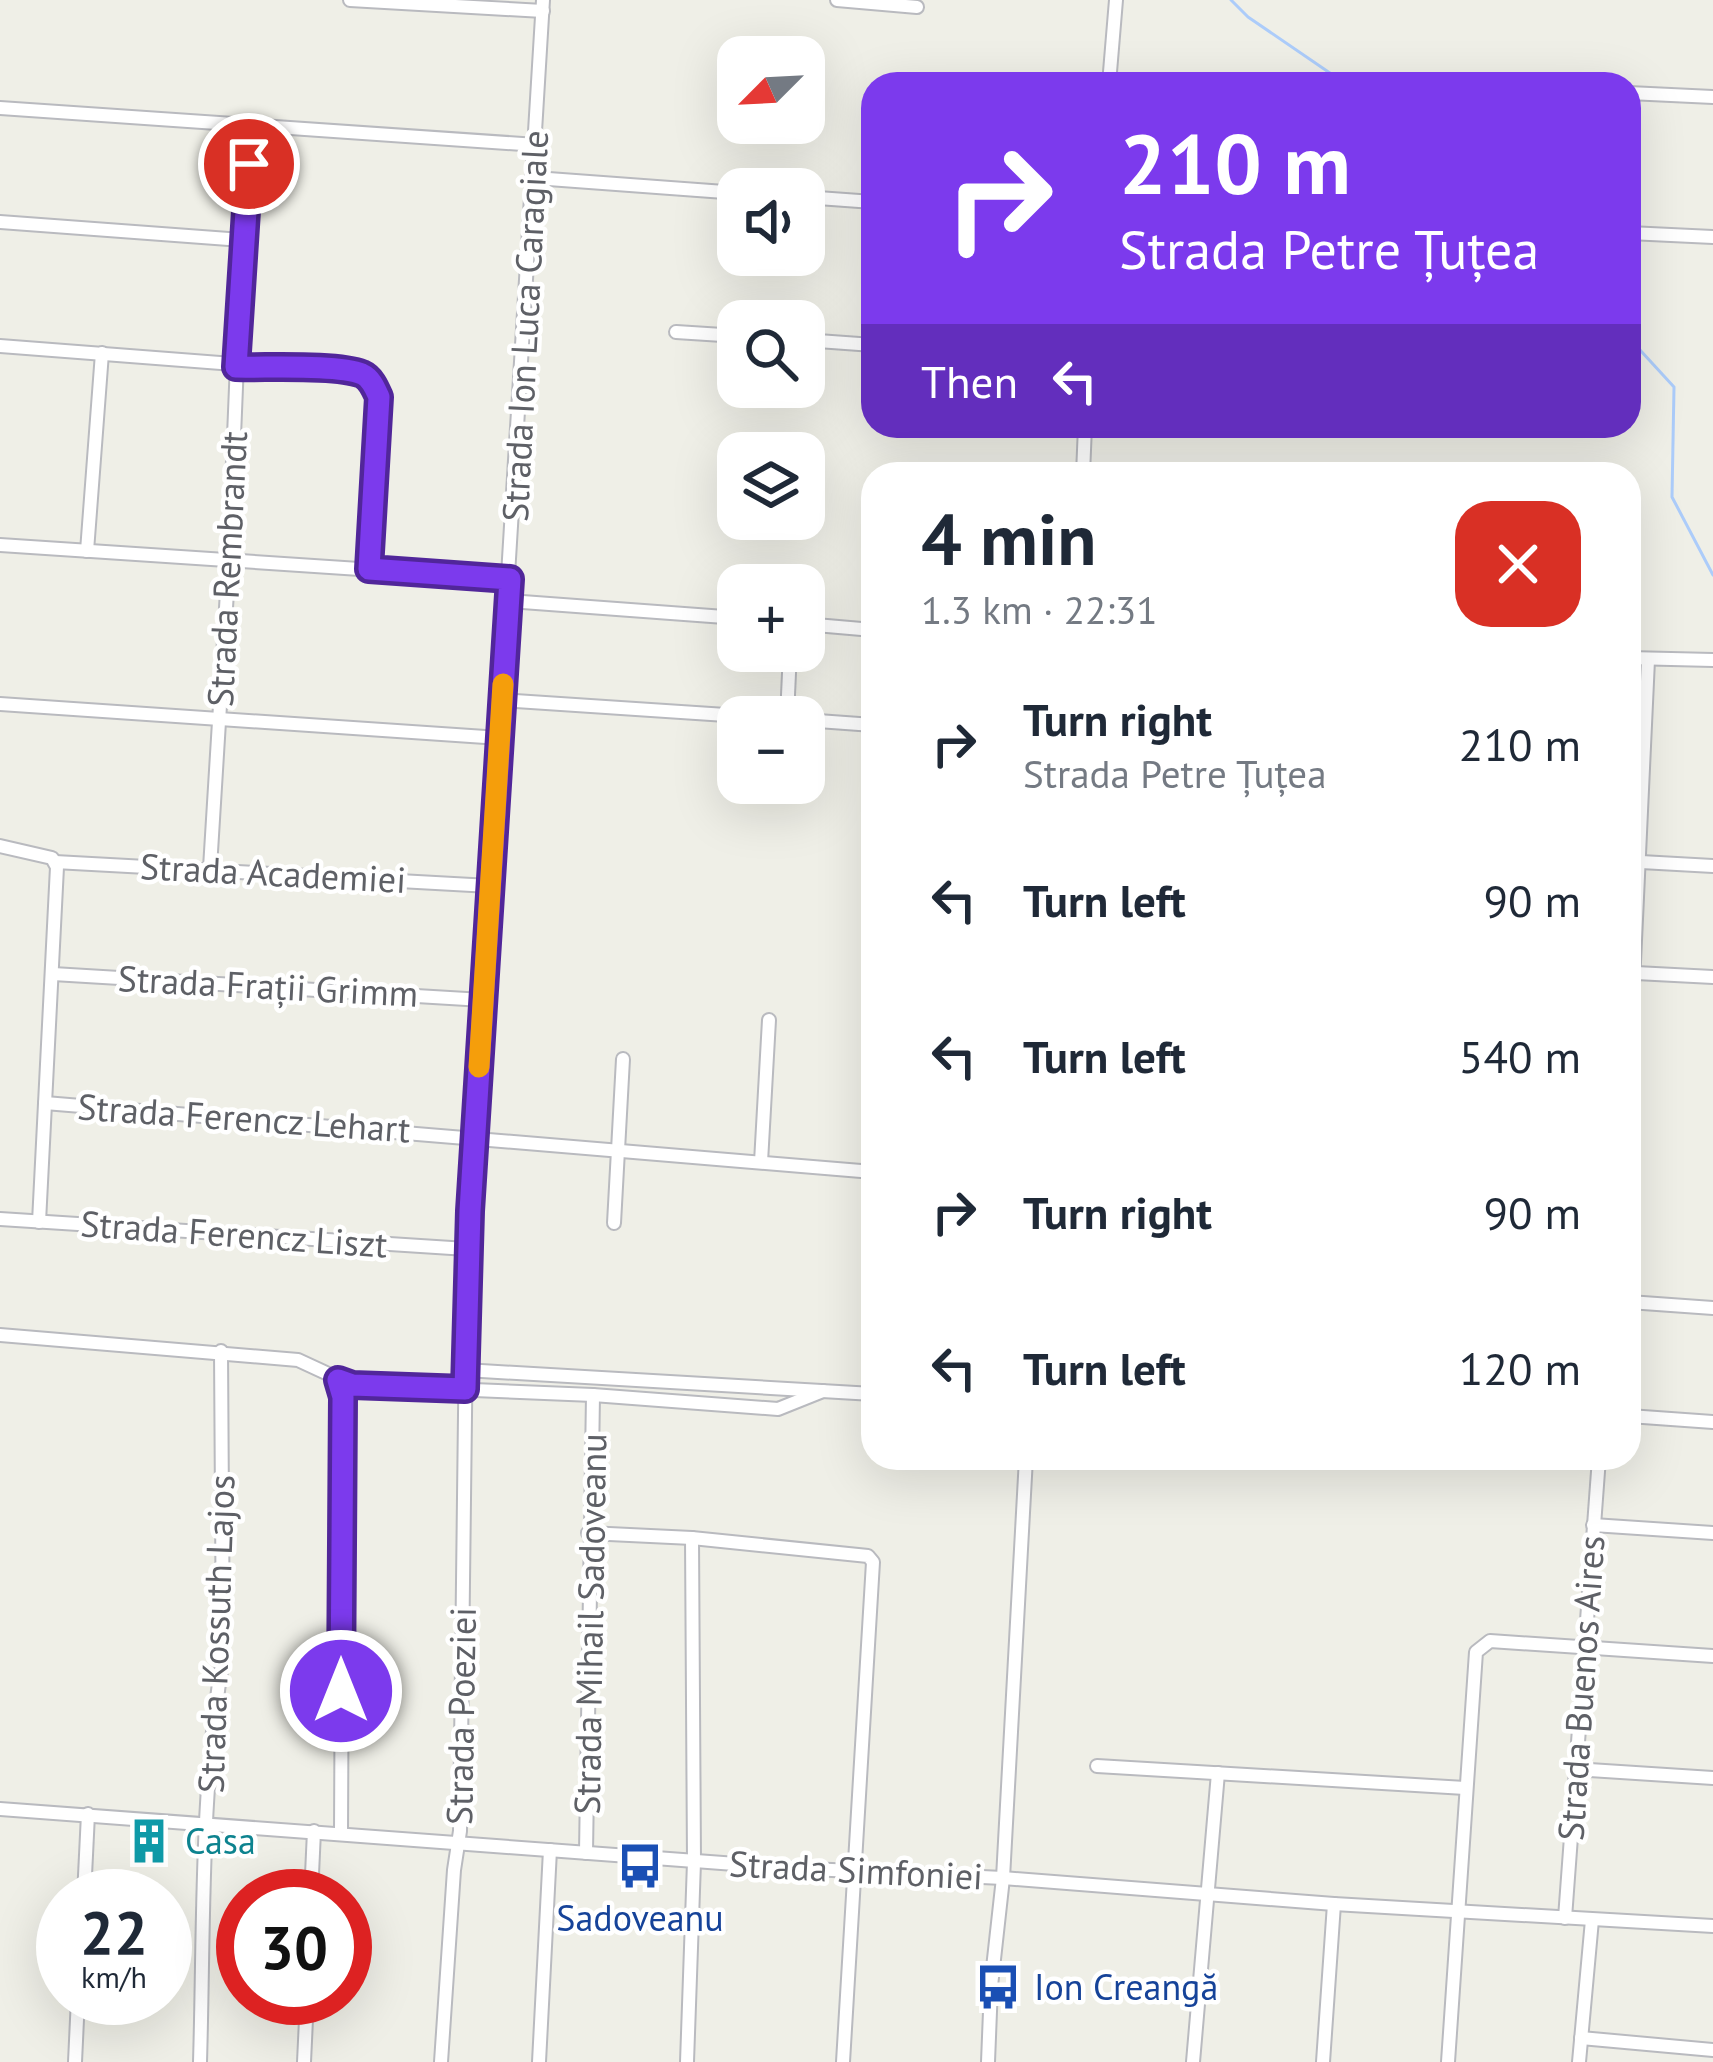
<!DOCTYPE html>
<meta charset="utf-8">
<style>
:root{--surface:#fff;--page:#f6f6f7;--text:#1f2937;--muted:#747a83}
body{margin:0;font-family:"PT Sans",sans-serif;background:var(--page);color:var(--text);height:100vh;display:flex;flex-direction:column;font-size:45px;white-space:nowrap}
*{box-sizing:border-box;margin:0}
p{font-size:39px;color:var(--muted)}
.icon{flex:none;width:66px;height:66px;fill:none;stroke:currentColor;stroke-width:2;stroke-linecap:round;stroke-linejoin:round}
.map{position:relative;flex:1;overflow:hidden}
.side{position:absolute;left:861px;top:462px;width:780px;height:1008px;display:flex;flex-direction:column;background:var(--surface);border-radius:36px;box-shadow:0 12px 48px #0002}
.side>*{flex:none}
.hud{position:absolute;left:861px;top:72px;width:780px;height:366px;border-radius:36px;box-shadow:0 12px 48px #0002;background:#7c3aed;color:#fff;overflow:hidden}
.needle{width:78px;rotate:246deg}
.fabs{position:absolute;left:717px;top:36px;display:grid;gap:24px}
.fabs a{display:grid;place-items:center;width:108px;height:108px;border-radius:24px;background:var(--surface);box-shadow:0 12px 48px #0002;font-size:60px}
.speed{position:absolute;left:36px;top:1869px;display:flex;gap:24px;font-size:60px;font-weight:700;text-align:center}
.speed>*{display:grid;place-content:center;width:156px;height:156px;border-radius:50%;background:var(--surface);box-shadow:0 12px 48px #0002;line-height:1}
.speed small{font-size:30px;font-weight:400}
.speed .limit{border:18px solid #d22;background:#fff;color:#111}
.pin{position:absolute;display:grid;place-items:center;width:102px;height:102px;color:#fff;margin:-51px;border:6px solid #fff;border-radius:50%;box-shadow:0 3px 12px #0007}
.me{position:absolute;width:132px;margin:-66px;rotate:0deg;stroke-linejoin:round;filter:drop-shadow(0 0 9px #0008)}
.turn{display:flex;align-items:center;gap:42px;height:252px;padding:0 60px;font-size:54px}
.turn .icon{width:156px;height:156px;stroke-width:2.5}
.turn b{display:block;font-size:84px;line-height:102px}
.then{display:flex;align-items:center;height:114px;padding:0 60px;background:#0003;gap:24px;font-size:45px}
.round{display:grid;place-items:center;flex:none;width:126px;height:126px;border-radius:36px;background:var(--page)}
.summary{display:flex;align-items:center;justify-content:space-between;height:204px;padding:0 60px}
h1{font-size:72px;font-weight:800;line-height:90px}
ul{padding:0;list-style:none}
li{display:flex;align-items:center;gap:36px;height:156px;padding:0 60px}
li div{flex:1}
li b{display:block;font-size:45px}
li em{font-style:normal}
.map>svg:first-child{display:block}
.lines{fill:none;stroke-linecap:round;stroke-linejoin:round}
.stream{stroke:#acccfa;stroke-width:3}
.minor-casing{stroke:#b9babf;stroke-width:16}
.minor{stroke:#fff;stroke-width:12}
.route-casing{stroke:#51269a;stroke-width:30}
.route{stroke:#7c3aed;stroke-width:21}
.slow{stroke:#f59e0b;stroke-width:21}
.labels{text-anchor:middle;stroke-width:9;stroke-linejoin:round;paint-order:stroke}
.street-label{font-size:36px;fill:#5e6066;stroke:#fff}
.culture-label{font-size:36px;fill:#0d838f;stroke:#fff;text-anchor:start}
.transit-label{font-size:36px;fill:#164399;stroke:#fff}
</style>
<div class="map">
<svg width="1713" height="2062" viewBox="0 0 1713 2062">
<rect width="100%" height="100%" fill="#efefe7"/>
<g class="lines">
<!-- stream -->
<g class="stream">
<polyline points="1231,0 1248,17 1346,84"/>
<polyline points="1629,338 1674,387 1672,497 1713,575"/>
</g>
<!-- minor casing -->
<g class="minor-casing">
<g id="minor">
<polyline points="350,0 543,11"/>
<polyline points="837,0 917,7"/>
<polyline points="1109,84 1116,0"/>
<polyline points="1629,93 1713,97"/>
<polyline points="0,108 537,145"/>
<polyline points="535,178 738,193"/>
<polyline points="804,197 873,202"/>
<polyline points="0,222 242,240"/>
<polyline points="1629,233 1713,237"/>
<polyline points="676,332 738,336"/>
<polyline points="804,340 873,345"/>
<polyline points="0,346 362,374 373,384 379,397 369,569"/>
<polyline points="1083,474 1085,426"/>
<polyline points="0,545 510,579"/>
<polyline points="87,551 102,353"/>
<polyline points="509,601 738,618"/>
<polyline points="804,624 873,630"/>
<polyline points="1629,658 1713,660"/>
<polyline points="502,700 756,717"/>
<polyline points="0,704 500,738"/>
<polyline points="787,717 790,651"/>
<polyline points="804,720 873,725"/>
<polyline points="0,846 52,858 57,867 39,1222"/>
<polyline points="55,862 490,886"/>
<polyline points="1641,862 1713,866"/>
<polyline points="210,868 229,559 242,240 252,126"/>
<polyline points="1636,973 1713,977"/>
<polyline points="53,974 483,1000"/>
<polyline points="1629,1070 1648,660"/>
<polyline points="45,1103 873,1172"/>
<polyline points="761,1162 769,1020"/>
<polyline points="0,1219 467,1249"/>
<polyline points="614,1223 623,1059"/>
<polyline points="1629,1302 1713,1308"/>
<polyline points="0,1335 298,1360 352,1385 593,1395 778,1409 823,1391"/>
<polyline points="465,1370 873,1394"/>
<polyline points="338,1380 343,1397 341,1834"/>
<polyline points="1629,1416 1713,1422"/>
<polyline points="1593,1525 1713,1533"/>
<polyline points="588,1533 692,1538 868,1556 873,1562 843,2062"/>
<polyline points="1097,1766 1465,1788"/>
<polyline points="1574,1769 1713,1778"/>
<polyline points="0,1809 789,1868 1003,1878 1334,1904 1713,1926"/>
<polyline points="586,1853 593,1395"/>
<polyline points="84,1896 88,1814"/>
<polyline points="311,1896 314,1831"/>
<polyline points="1565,1918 1599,1458"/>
<polyline points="1581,2038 1713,2050"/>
<polyline points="75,2062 78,1998"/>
<path d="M200,2062C204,1929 200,1790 223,1659L221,1351"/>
<polyline points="304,2062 307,1998"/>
<polyline points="441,2062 454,1870 460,1831 467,1249 543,0"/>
<polyline points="539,2062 550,1850"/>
<polyline points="687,2062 694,1862 692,1538"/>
<polyline points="988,2062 991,1986 1003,1878 1026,1458"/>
<polyline points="1193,2062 1218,1773"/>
<polyline points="1323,2062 1334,1904"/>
<polyline points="1448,2062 1476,1652 1490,1641 1713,1656"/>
<polyline points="1579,2062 1592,1920"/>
</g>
</g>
<!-- minor -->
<use href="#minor" class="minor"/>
</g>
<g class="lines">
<!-- route casing -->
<g class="route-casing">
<path id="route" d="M249,164L236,367C265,368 338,364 362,374C371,378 375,388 379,397L369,569L510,579L470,1211L465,1389L352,1385L338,1380L343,1397L341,1691"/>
</g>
<!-- route -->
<use href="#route" class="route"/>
<!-- slow -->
<polyline class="slow" points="479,1067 503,684"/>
</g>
<!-- icons -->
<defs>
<g id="building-bare" transform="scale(3.6)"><path d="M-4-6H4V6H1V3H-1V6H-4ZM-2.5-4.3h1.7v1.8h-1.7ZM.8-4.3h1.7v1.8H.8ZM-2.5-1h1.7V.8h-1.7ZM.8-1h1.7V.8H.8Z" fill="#0f9aa8" stroke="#fff" stroke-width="2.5" paint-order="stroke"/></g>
<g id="bus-bare" transform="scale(3.6)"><path d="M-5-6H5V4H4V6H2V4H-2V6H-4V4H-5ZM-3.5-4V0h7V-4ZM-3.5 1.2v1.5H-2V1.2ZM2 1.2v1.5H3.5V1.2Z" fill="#1a4fb4" stroke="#fff" stroke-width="2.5" paint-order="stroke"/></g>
</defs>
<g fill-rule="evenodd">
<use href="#building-bare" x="149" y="1841"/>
<use href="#bus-bare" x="640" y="1866"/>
<use href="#bus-bare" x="998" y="1987"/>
</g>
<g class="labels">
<!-- street labels -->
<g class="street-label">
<text transform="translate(525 326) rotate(-87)" y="13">Strada Ion Luca Caragiale</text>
<text transform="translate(227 569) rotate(-87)" y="13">Strada Rembrandt</text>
<text transform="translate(273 873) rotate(3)" y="13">Strada Academiei</text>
<text transform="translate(268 986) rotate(3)" y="13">Strada Frații Grimm</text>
<text transform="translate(244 1118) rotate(4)" y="13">Strada Ferencz Lehart</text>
<text transform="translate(234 1234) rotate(4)" y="13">Strada Ferencz Liszt</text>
<text transform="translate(590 1624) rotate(-89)" y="13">Strada Mihail Sadoveanu</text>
<text transform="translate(216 1634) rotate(-88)" y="13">Strada Kossuth Lajos</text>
<text transform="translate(1581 1688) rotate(-86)" y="13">Strada Buenos Aires</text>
<text transform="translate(461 1716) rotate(-89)" y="13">Strada Poeziei</text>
<text transform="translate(856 1870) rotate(3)" y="13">Strada Simfoniei</text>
</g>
<!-- culture labels -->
<g class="culture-label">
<text x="185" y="1854">Casa</text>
</g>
<!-- transit labels -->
<g class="transit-label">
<text x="640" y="1931">Sadoveanu</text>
<text x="1034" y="2000" text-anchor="start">Ion Creangă</text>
</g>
</g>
</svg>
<div class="fabs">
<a><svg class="needle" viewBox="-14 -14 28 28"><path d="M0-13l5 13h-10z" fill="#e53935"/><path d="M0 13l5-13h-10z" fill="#747a83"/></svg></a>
<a><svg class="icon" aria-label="sound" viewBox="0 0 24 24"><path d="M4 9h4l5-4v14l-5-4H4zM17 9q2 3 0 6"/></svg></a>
<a><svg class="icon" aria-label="search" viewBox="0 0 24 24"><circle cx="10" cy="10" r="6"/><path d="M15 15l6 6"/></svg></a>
<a><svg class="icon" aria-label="layers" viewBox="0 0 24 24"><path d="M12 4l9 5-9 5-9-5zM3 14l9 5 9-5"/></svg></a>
<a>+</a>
<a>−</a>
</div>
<div class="speed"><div>22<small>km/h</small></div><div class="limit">30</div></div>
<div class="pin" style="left:249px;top:164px;background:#d93025"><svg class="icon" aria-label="arrive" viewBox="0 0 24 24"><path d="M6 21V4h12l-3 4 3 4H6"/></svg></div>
<svg class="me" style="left:341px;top:1691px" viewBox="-20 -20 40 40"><circle r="17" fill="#7c3aed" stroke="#fff" stroke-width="3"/><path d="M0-11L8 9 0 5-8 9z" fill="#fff"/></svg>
<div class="hud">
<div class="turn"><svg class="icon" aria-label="right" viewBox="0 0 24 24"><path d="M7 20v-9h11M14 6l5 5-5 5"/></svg><div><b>210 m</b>Strada Petre Țuțea</div></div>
<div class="then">Then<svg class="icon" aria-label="left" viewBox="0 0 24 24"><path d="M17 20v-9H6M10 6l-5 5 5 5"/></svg></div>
</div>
<section class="side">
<div class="summary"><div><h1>4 min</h1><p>1.3 km · 22:31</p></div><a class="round" style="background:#d93025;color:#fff"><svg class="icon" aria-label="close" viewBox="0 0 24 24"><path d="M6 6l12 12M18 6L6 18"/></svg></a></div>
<ul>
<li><svg class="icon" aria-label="right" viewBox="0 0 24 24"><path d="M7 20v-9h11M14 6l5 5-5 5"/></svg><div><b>Turn right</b><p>Strada Petre Țuțea</p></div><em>210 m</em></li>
<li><svg class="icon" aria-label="left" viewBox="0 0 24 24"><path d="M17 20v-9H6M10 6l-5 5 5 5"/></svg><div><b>Turn left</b></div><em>90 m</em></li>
<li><svg class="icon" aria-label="left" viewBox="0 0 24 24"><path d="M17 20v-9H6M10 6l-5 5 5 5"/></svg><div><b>Turn left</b></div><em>540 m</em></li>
<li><svg class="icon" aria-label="right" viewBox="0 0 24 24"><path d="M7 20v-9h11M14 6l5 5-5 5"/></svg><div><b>Turn right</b></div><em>90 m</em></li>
<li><svg class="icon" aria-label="left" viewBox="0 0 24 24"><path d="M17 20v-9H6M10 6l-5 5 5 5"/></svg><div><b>Turn left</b></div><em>120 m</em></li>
</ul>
</section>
</div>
